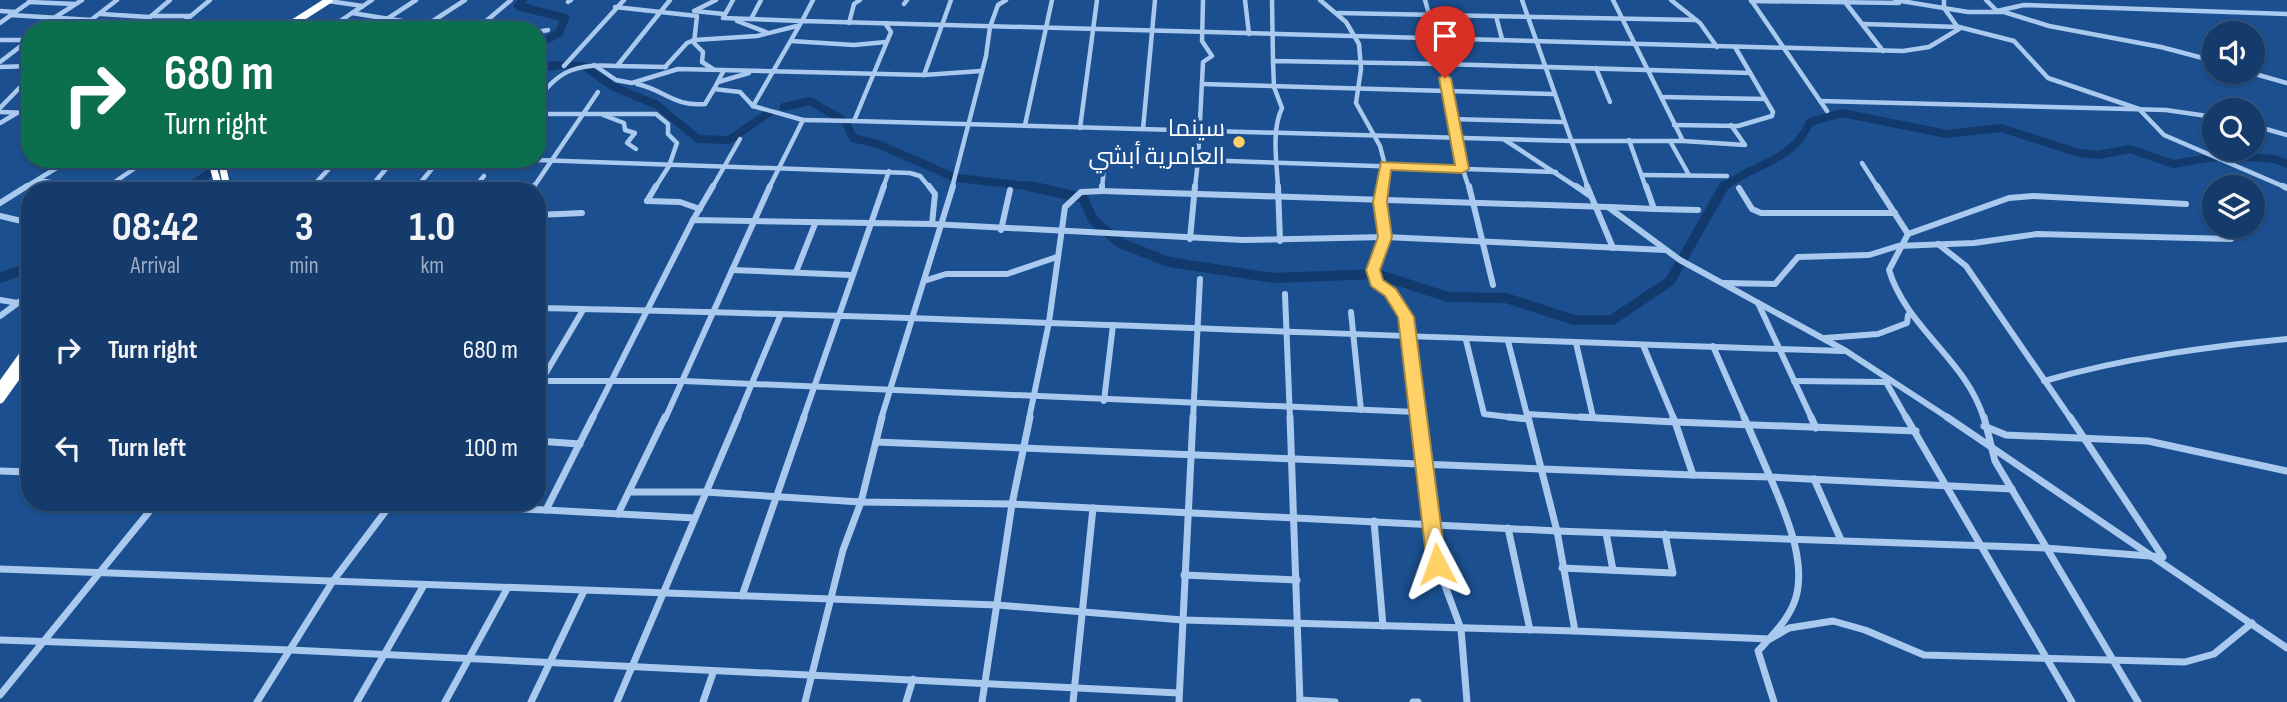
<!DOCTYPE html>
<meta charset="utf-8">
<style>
:root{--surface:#143b6b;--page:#214673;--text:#f1f3f6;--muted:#9dadc1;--line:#33557e}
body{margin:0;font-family:"Sofia Sans Condensed",Cairo,sans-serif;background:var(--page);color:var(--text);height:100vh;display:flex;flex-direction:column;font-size:26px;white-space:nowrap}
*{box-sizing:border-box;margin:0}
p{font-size:23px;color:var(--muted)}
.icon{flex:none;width:38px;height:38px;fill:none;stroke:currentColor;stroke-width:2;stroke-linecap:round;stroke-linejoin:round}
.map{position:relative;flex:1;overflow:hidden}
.sheet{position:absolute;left:21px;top:182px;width:525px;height:329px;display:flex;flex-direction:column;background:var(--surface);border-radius:28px;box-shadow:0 2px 5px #0004,0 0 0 2px var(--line)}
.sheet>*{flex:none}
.guide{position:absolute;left:21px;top:21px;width:525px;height:147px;border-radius:28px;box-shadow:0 2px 5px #0004,0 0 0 2px var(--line);background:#0b6e4f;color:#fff;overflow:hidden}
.buttons{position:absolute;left:2202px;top:21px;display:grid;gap:14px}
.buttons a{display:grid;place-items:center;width:63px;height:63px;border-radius:50%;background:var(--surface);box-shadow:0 2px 5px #0004,0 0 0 2px var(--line);font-size:35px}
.pin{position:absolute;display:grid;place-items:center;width:60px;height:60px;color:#fff;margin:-72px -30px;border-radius:50% 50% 50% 0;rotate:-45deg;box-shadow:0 0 7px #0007}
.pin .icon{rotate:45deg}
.me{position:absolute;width:77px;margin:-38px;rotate:356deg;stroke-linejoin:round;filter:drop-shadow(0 0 5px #0008)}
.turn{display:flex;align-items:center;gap:24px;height:147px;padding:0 28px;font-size:32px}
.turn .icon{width:91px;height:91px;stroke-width:2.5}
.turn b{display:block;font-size:49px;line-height:60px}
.eta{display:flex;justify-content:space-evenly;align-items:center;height:119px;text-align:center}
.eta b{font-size:42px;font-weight:700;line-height:49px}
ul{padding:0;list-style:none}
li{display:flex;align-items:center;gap:21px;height:98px;padding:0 28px}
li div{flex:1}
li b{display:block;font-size:26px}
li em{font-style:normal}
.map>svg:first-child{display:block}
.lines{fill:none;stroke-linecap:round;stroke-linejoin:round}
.river-far1{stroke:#123a6d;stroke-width:8}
.river{stroke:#123a6d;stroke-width:10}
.minor-far2{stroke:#a9c9ee;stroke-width:4.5}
.minor-far1{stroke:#a9c9ee;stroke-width:6}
.minor{stroke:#a9c9ee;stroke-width:7}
.highway-far1{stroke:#fff;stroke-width:7}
.highway{stroke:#fff;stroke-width:9}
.route{fill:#ffd166;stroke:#a68842;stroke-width:2}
.poi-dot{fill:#ffd166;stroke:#1b4f8f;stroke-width:2.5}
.labels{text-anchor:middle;stroke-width:7;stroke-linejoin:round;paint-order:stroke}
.poi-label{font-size:24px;fill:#fff;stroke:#1b4f8f;text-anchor:end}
</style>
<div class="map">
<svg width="2287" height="702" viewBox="0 0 2287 702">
<rect width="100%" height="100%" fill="#1b4f8f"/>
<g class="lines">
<!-- river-far1 -->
<g class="river-far1">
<polyline points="523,0 518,6 565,18 559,33 537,45"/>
<polyline points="551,65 584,66 612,86 657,105 698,139 729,140 770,112"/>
<polyline points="537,75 547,67 555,66"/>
<polyline points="784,107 810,101 841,119"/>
<polyline points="846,123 853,138 878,144 951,176"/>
<polyline points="958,178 1044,188"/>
<polyline points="187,188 211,172 248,159"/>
<path d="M1723,188C1753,163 1792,163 1810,122L1842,113L1947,134L2001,128L2079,153L2098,155L2130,149L2173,164L2226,155L2275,159L2287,164"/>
</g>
<!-- river -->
<g class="river">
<polyline points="1029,186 1083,198 1093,220 1120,243 1169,262 1274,278 1377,274 1448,297 1506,298 1574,320 1612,320 1670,281 1724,186"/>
<polyline points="182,191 189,186"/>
<polyline points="0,278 30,267"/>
</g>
<!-- minor-far2 -->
<g class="minor-far2">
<polyline points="733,0 723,18 802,21 813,0"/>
<polyline points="1245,0 1249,34"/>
<polyline points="1272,0 1273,61"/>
<polyline points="1320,0 1346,22 1359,44 1361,69 1356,103 1380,146 1385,165 1382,188"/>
<polyline points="1425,0 1443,64 1750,73"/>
<polyline points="1522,0 1588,188"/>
<polyline points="1671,0 1700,23 1717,47"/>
<polyline points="1751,0 1827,111"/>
<polyline points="1895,0 1968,12 2004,12 2049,26 2161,47 2214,61"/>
<polyline points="1986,0 1997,11 2024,5 2287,14"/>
<polyline points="328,1 363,6 352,13 427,25"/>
<polyline points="1751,1 1899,3"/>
<polyline points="29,2 75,4"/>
<polyline points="568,2 571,0"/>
<polyline points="1845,2 1883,51"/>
<polyline points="904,4 907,0"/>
<polyline points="363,6 372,0"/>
<polyline points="615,7 697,16 694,43 703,52 702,62 713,69"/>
<polyline points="696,10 716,0"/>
<polyline points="0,11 15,12"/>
<polyline points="694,11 724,14"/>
<polyline points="1338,13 1696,20"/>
<polyline points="101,14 149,17"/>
<polyline points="10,15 92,20"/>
<polyline points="151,16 190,16"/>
<polyline points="1496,16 1502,39"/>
<polyline points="54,18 82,0"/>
<polyline points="751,19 761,0"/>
<polyline points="737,21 766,32"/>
<polyline points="485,22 511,0"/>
<polyline points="0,23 31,1"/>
<polyline points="849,23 854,4 860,0"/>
<polyline points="885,23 891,32 854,121 1571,141 1683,141 1613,0"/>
<polyline points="1863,24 1959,27 2014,41 2048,78 2139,109 2164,135 2287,188"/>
<polyline points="43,30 57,19"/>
<polyline points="78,30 117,0"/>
<polyline points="135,30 170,0"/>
<polyline points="174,30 210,0"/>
<polyline points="327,30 352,13"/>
<polyline points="370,30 416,0"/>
<polyline points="419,30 465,0"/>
<polyline points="537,32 548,30"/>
<polyline points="0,40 28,40"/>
<polyline points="791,41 854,45 886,42"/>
<polyline points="0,62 30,39"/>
<polyline points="594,65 616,80 632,83 678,69 924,75 981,71"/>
<polyline points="564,66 624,0"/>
<polyline points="617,66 666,67"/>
<polyline points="0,67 30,66"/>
<polyline points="665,67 687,43 694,40 757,36 797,26"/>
<polyline points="1596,68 1610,102"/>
<polyline points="724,70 714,89 740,92 753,106 803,120 769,188"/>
<polyline points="2248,72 2287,83"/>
<polyline points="924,75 951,0"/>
<polyline points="718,82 749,73"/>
<path d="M637,84C665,90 674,107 705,104L714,89"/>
<polyline points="1202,84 1554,94"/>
<polyline points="1661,97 1765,99"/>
<polyline points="1820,101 2166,110 2214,117"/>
<path d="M537,102C557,69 580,63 617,66L670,0"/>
<polyline points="753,106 802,21 1903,51 1929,47 1959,29 1944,8 1944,0"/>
<polyline points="0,108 30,77"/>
<polyline points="0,112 30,113"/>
<polyline points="537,114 656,114 668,124 668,134 677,143 669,166 655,188"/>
<polyline points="603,115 624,123 625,130 635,133 627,143 636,149"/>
<polyline points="1450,119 1564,122"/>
<polyline points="803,120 854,121"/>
<polyline points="0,123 17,113"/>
<polyline points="1025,125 1052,0"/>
<polyline points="1674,125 1738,126 1772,116 1773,112 1735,47"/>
<polyline points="2252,125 2287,135"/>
<polyline points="1080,128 1097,0"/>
<polyline points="1143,129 1155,0"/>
<polyline points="1505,140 1578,188"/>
<polyline points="1629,140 1646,188"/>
<polyline points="1670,141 1689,175"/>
<polyline points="1683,141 1745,145 1731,125"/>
<polyline points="145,159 182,166 202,159"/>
<polyline points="506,159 910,173 920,176 930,188"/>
<polyline points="1862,163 1878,188"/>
<polyline points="1642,175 1727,176"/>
<polyline points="39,180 83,188"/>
<polyline points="24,188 71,159"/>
<polyline points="106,188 148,159"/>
<polyline points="311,188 338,159"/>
<polyline points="370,188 394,159"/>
<polyline points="416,188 440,159"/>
<polyline points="474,188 484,176"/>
<polyline points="533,188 598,92"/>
<polyline points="712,188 740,139"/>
<polyline points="883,188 889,171"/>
<polyline points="952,188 986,56 990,27 998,5 1006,0"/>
<polyline points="1102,188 1105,158 1198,160 1203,62 1212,56 1202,41 1203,0"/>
<polyline points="1195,188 1198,160 1556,172"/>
<path d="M1278,188C1277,163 1271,131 1282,108L1274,87L1273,61L1443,64L1456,149L1469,188"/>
</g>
<!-- minor-far1 -->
<g class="minor-far1">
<polyline points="73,186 99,191"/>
<polyline points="929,186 935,194 932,224"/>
<polyline points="1278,186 1280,241"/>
<polyline points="1382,186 1380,202 1385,237 1373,278 1390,293 1406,317 1419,419"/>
<polyline points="1469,186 1493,285"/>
<polyline points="1576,186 1589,195"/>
<polyline points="1587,186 1613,248"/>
<path d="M1877,186L1908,234L1889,270C1907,329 1966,359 1984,419"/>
<polyline points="2283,186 2287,188"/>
<polyline points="1739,188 1752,209 1761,213 1895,213"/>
<polyline points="102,191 109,186"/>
<polyline points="308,191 312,186"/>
<polyline points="367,191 371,186"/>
<polyline points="414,191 418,186"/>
<polyline points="471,191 475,186"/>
<polyline points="531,191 534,186"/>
<polyline points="1102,191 1608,207 1680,260 1846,351 1950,419"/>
<polyline points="647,201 656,186"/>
<polyline points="647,201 680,202 700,209"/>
<polyline points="0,203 27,186"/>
<polyline points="1610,207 1654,209 1646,186"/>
<polyline points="1654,209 1698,210"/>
<polyline points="537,215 582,213"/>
<polyline points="0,216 30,223"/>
<polyline points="693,220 713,186"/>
<polyline points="1001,230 1010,190"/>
<polyline points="1908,234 2009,198 2033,196 2186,204"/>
<polyline points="1190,239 1195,186"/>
<polyline points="1938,244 1966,266 2071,419"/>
<polyline points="732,270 851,275"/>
<polyline points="796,272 815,224"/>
<polyline points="924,281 946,274 1007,274 1057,257"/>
<polyline points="1724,283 1775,284 1798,257 1869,255 1898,246 1974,243 2037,234 2231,239"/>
<polyline points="1285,294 1290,419"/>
<polyline points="0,300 18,303"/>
<polyline points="1758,303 1812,419"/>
<path d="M537,308C973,317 1408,338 1843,351"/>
<polyline points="1351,312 1361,410"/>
<polyline points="0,316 30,294"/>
<polyline points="1825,338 1878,334 1907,323 1908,315"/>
<polyline points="1466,340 1484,414 1525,419"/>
<polyline points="1508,341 1528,419"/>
<polyline points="1576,343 1593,417"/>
<polyline points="1643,345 1674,419"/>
<polyline points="1713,346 1745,419"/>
<polyline points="537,381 683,381 1416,412"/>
<polyline points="1794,381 1887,382"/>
<path d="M2044,381C2124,358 2204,347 2287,339"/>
<polyline points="1886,382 1907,419"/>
<polyline points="537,388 583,310"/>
<polyline points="1104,401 1113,325"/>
<polyline points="1527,414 1612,419"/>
<polyline points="592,419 693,220 932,224 1243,240 1385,237 1665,250"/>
<polyline points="665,419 770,186"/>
<polyline points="737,419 781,314"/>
<polyline points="803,419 884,186"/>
<polyline points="881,419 953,186"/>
<polyline points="1029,419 1049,322 1065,207 1081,192 1102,191 1102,186"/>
<polyline points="1193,419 1200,279"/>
</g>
<!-- minor -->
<g class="minor">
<polyline points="1290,417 1300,702"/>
<polyline points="1419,417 1437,564 1461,629 1467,702"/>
<polyline points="1509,417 1528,419"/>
<polyline points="1528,417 1557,531 1575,631 1770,639 1789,628 1833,621 1865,630 1924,655 2185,662 2214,654 2252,623"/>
<path d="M1580,417L1675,422L1693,475L1770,477C1785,512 1809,565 1794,603C1787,621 1771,637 1758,651L1774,702"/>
<polyline points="1673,417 1675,422 1916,431"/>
<polyline points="1744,417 1770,477 2012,489"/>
<polyline points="1811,417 1816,428"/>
<polyline points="1906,417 2072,702"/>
<polyline points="1947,417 2287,648"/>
<polyline points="1984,417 1995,461 2138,702"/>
<polyline points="1984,426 2006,435 2148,441 2287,471"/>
<polyline points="537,441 580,444"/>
<polyline points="876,442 1693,475"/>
<polyline points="0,471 30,472"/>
<polyline points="1814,479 1841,540"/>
<polyline points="629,492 705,492 861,502 1012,504 1030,417"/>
<polyline points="390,504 546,510 593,417"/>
<polyline points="546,510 694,518"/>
<polyline points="618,514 665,417"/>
<polyline points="1374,521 1383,626"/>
<polyline points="1508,528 1530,630"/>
<polyline points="1606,533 1613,570"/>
<polyline points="1562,568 1673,573 1665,534"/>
<polyline points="0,569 997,605 1183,620 1575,631"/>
<polyline points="1184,575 1297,580"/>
<polyline points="742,596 804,417"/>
<polyline points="0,640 291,650 1179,693"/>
<polyline points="0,695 157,502"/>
<polyline points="1300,700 1335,702"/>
<polyline points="257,702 333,581 391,504"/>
<polyline points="357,702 424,585"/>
<polyline points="445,702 507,589"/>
<polyline points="531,702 584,591"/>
<polyline points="617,702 738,417"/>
<polyline points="703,702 713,673"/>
<polyline points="805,702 843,550 861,502 882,417"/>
<polyline points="906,702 913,679"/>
<polyline points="982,702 1012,504 1557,531 2045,548 2163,557 2070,417"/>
<polyline points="1073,702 1093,508"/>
<polyline points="1179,702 1193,417"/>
<polyline points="1413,702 1418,702"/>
</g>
<!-- highway-far1 -->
<g class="highway-far1">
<polyline points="282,30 329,0"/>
<polyline points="211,159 219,188"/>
<polyline points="221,159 227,188"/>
</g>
<!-- highway -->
<g class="highway">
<polyline points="219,186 220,191"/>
<polyline points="227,186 228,191"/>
<polyline points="0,388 30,346"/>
<polyline points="0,399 30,357"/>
</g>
</g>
<!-- route -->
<polygon class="route" points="1445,74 1451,78 1469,169 1462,173 1391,170 1387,202 1392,237 1380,270 1383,280 1396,289 1414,317 1446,564 1443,569 1430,569 1427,564 1398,317 1385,296 1371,286 1366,270 1378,237 1373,202 1381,162 1455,165 1439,78"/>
<!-- markers -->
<circle class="poi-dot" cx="1239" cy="142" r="7"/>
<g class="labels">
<!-- poi labels -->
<g class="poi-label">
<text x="1225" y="136">سينما<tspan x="1225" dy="28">العامرية أبشي</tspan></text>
</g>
</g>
</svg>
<div class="buttons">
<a><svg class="icon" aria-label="sound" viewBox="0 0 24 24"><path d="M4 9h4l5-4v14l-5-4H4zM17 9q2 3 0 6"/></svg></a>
<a><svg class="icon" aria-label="search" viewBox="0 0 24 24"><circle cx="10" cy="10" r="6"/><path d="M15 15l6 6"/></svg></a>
<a><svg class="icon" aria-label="layers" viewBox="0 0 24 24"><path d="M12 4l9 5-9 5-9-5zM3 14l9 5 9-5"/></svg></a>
</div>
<div class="pin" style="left:1445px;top:78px;background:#d93025"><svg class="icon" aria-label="arrive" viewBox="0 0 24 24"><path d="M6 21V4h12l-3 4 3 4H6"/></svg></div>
<svg class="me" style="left:1437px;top:564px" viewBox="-20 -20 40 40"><path d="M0-17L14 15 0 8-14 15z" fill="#ffd166" stroke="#fff" stroke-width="4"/></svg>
<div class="guide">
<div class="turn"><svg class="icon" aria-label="right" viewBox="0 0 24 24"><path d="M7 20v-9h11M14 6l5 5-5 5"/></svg><div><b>680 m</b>Turn right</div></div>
</div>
<section class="sheet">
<div class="eta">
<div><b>08:42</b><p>Arrival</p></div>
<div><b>3</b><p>min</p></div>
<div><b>1.0</b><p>km</p></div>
</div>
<ul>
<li><svg class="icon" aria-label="right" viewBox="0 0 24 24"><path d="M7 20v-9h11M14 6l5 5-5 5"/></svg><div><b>Turn right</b></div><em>680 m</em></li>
<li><svg class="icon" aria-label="left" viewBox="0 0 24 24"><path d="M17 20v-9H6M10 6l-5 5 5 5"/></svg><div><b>Turn left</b></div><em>100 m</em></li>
</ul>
</section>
</div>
